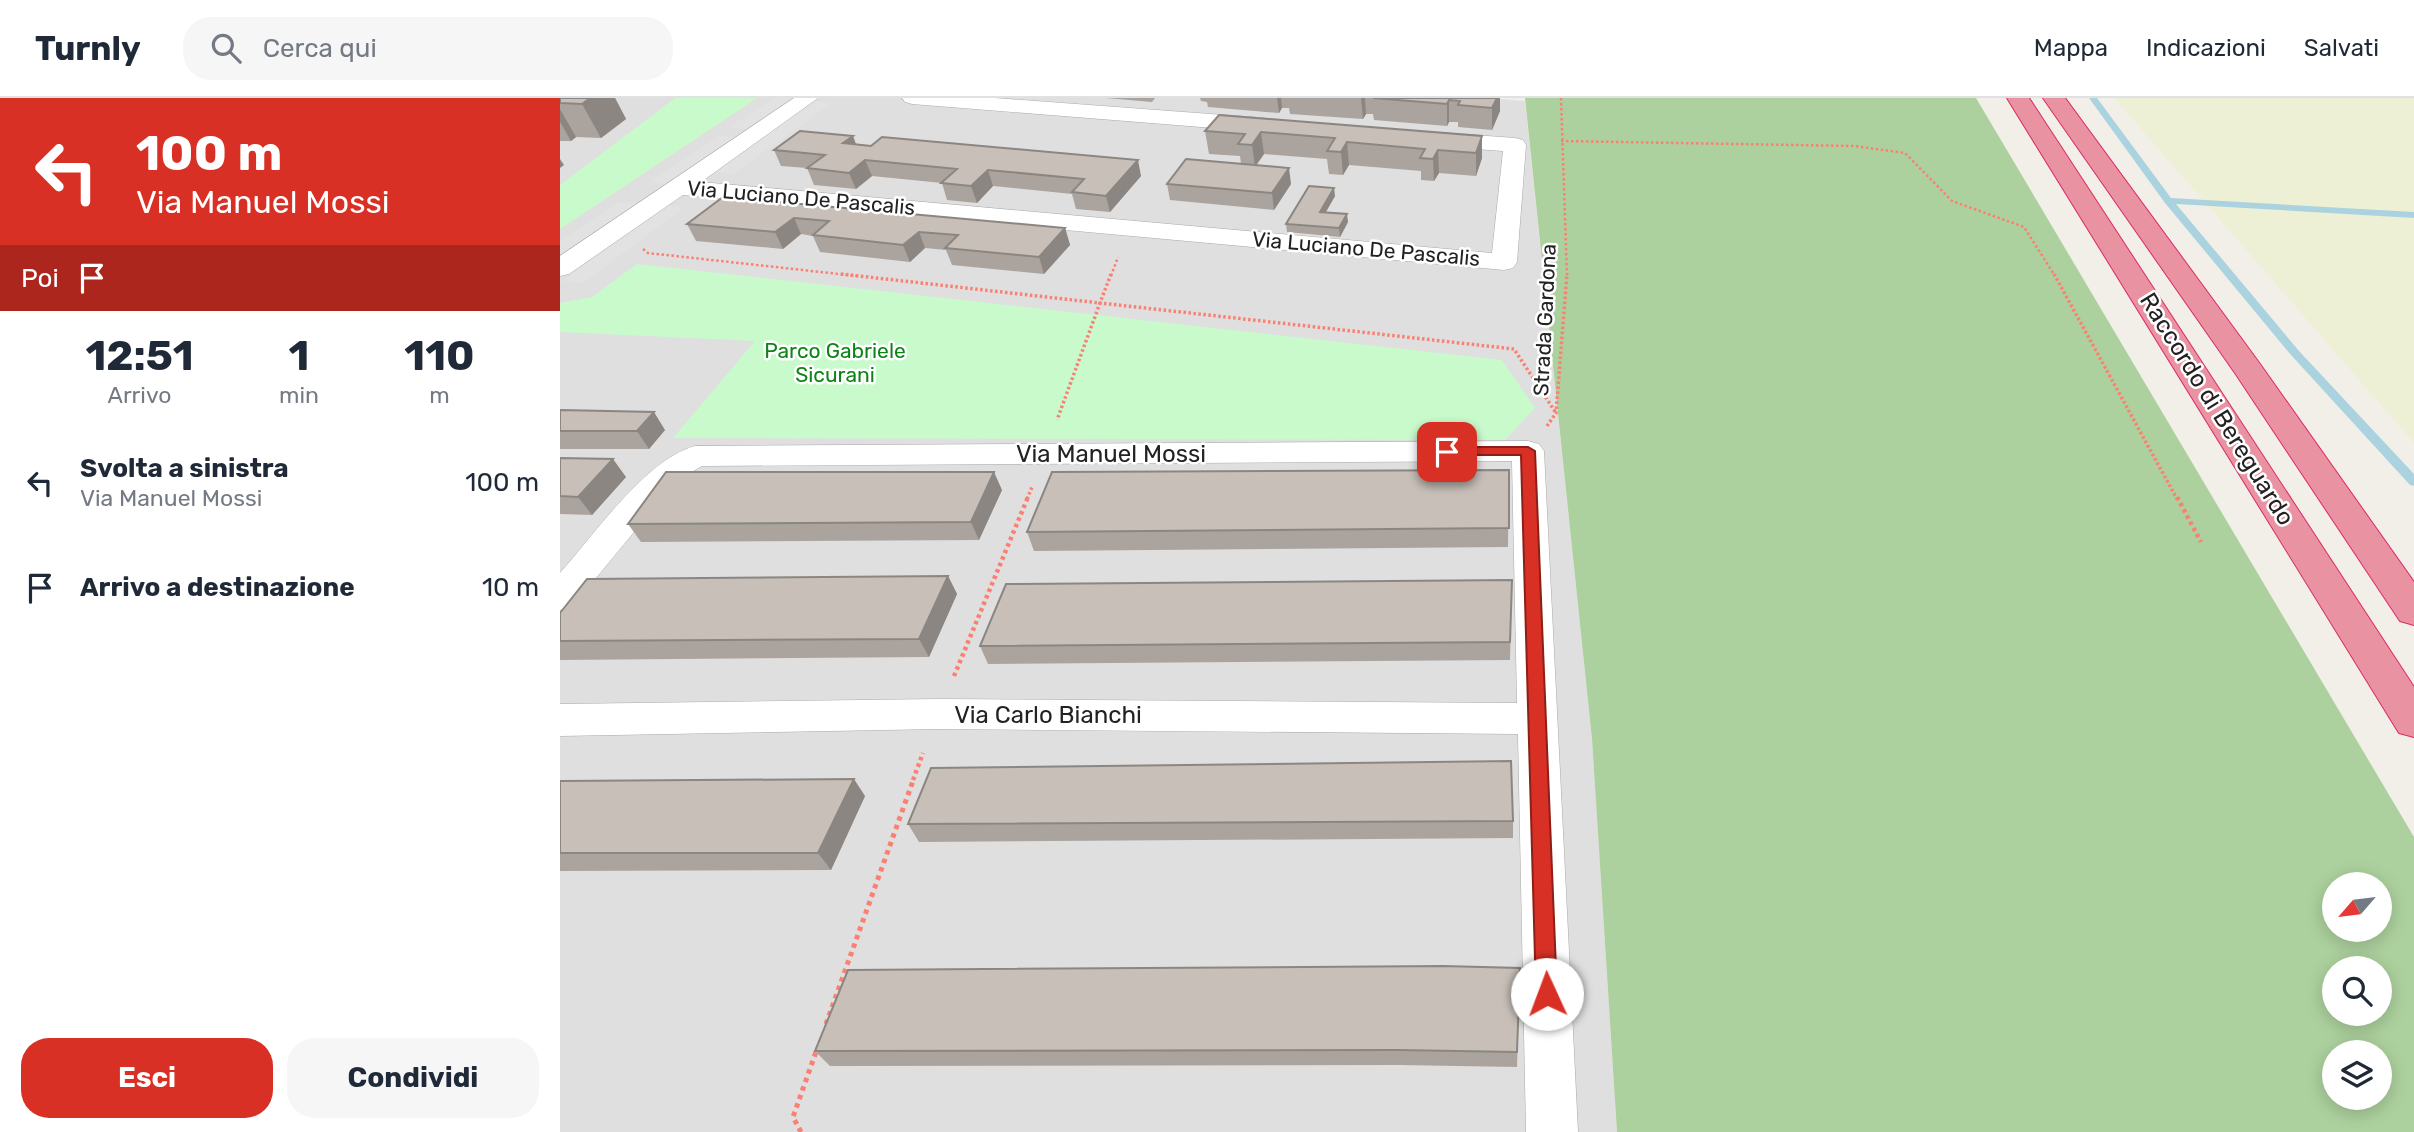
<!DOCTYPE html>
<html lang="it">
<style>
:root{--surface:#fff;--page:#f6f6f7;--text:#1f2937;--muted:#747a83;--line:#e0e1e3;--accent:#d93025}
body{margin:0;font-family:Rubik,sans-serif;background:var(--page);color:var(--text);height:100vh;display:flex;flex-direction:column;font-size:26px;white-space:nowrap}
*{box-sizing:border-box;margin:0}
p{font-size:23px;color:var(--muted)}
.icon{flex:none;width:38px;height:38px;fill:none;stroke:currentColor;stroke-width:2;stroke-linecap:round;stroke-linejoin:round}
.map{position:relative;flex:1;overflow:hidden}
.details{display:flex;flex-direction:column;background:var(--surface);width:560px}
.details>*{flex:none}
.banner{background:#d93025;color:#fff;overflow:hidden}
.needle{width:46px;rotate:242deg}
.buttons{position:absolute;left:1762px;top:774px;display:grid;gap:14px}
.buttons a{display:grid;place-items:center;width:70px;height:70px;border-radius:50%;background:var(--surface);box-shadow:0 4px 18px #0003;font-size:35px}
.pin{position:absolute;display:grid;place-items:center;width:60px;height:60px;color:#fff;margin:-30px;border-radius:14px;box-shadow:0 4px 10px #0006}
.me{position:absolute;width:77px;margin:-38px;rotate:358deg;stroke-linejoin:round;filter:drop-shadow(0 0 5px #0008)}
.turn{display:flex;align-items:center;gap:24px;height:147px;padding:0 21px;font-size:32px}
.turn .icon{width:91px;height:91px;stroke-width:2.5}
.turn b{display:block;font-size:49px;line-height:60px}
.then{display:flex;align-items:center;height:66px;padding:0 21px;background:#0003;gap:14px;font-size:26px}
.eta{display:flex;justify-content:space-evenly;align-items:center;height:119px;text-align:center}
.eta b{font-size:42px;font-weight:700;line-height:49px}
.action{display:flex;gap:14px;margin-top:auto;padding:14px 21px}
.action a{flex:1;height:80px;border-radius:28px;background:var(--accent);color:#fff;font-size:28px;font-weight:700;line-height:80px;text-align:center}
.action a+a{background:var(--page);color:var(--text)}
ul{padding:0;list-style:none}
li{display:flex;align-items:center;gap:21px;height:105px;padding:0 21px}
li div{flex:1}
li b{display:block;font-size:26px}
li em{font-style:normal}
header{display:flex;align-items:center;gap:42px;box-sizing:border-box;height:98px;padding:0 35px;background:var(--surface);border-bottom:2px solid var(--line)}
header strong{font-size:33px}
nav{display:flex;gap:38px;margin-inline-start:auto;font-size:24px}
.search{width:490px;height:63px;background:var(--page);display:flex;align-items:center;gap:18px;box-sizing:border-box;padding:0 24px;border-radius:28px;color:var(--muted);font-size:26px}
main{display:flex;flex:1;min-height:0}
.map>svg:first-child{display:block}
.residential{fill:#e0dfdf}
.farmland{fill:#eef0d5}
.forest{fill:#add19e;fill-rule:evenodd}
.park{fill:#c8facc}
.parking{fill:#e2e2e2}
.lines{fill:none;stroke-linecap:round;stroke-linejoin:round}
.stream{fill:#aad3df;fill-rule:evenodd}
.minor-casing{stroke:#a9a9a9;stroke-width:1}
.motorway-casing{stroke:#dc2a67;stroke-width:2}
.path-far3{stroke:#fa8072;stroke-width:2.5;stroke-dasharray:2.5 2.5;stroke-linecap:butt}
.path-far2{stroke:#fa8072;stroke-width:3.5;stroke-dasharray:2.5 2.5;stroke-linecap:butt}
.path-far1{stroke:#fa8072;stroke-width:4.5;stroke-dasharray:3.5 3.5;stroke-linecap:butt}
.path{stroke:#fa8072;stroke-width:5;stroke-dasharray:4.5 4.5;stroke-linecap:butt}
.minor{fill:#fff;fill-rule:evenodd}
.motorway{fill:#e892a2;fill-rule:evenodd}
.wall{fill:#aba49e}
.shaded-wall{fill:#8b8681}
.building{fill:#c7bfb8;stroke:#8b8681;stroke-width:2}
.route{fill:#d93025;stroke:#8d1f18;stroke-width:2}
.labels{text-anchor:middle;stroke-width:5;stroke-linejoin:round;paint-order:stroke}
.far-street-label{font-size:21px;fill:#222;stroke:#fff}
.far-park-label{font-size:21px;fill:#0c8416;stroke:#fff}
.street-label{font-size:24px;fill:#222;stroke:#fff}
</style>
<header>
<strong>Turnly</strong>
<div class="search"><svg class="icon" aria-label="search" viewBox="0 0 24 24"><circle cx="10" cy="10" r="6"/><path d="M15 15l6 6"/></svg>Cerca qui</div>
<nav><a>Mappa</a><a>Indicazioni</a><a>Salvati</a></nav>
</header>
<main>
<section class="details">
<div class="banner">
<div class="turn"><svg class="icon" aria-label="left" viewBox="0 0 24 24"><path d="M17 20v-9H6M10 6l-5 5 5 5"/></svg><div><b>100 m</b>Via Manuel Mossi</div></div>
<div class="then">Poi<svg class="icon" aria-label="arrive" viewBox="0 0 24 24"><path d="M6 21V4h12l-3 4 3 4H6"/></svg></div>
</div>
<div class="eta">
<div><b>12:51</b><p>Arrivo</p></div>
<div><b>1</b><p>min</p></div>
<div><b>110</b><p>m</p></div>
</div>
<ul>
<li><svg class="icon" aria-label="left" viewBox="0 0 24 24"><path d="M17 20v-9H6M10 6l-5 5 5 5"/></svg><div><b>Svolta a sinistra</b><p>Via Manuel Mossi</p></div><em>100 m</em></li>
<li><svg class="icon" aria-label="arrive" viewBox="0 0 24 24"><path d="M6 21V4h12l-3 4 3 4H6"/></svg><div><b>Arrivo a destinazione</b></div><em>10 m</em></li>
</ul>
<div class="action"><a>Esci</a><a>Condividi</a></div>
</section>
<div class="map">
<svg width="1854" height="1034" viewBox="0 0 1854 1034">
<rect width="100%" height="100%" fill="#f2efe9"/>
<!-- residential -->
<polygon class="residential" points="0,0 927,0 965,3 1032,641 1057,1034 0,1034"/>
<!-- farmland -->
<polygon class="farmland" points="1554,0 1854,0 1854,345"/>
<!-- forest -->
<path class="forest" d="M965,0H1416L1854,739V1034H1057L1032,641ZM1774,786H1820V831H1774ZM1774,870H1820V915H1774ZM1774,954H1820V999H1774Z"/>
<!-- park -->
<g class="park">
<polygon points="115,0 197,0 0,131 0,87"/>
<polygon points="77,166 942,262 975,310 945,342 113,340 195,243 0,234 0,205 32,199"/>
</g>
<!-- parking -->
<g class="parking">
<polygon points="214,0 233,0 186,31 169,29"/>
<polygon points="255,3 272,5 173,76 154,74"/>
<polygon points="159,38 175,39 107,86 90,84"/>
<polygon points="60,104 77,105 0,158 0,143"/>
<polygon points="106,108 125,109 23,185 2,183"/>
</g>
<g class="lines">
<!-- stream -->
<polygon class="stream" points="1529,0 1537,0 1611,100 1854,114 1854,120 1616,106 1739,253 1854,376 1854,388 1850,387 1731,257 1605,105"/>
<!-- minor casing -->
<g class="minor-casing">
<g id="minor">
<polygon points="234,0 258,0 141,84 932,155 943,53 873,48 865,46 862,41 865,36 873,34 955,40 963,42 966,47 957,164 953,170 944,172 123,97 9,176 0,178 0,158"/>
<polygon points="342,0 435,0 704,20 712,22 715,27 712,32 704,34 352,6 345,4"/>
<path d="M968,343L979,346L984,353L1018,1034H966L958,636L379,631L0,638V606L379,601L957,605L952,363L142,368L116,383L13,508L0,512V475C34,437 86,361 135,348Z"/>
</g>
</g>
<!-- motorway casing -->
<g class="motorway-casing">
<g id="motorway">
<polygon points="1447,0 1469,0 1854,589 1854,639 1839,635"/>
<polygon points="1483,0 1505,0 1700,266 1854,484 1854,527 1840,523 1675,275"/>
</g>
</g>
<!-- path-far3 -->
<g class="path-far3">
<polyline points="1001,0 1007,178"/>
<polyline points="1001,43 1294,48 1345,55 1392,103 1464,129 1495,178"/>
<polyline points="83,151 88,155 297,178"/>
<polyline points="551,178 558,159"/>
</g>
<!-- path-far2 -->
<g class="path-far2">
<polyline points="281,176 540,205 497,322"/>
<polyline points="551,176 540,205 954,251 996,315"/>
<polyline points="1494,176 1617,401"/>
<polyline points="987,328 996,315 1007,176"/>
<polyline points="467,401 472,389"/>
</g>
<!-- path-far1 -->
<g class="path-far1">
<polyline points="1617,399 1641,444"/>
<polyline points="394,578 468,399"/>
<polyline points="353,682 363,655"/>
</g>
<!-- path -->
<g class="path">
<polyline points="266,926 354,680"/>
<polyline points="241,1034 233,1019 257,951"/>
</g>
<!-- minor -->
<use href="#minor" class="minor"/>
<!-- motorway -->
<use href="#motorway" class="motorway"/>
</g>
<!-- wall -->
<g class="wall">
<polygon points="0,0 55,0 66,21 41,40 16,39 11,43 0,43"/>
<polygon points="546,0 595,0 592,4"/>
<polygon points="640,0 940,0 940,13 932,32 898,29 898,24 889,24 887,28 814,22 813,16 806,16 803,21 730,16 729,10 722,10 719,15 648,9 647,4 641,3"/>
<polygon points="645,33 922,38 922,60 916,78 879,75 874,83 861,82 861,73 789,67 783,77 769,76 767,61 704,56 696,67 731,86 714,112 610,102 607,86 681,66 680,58 649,56"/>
<polygon points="296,46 581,78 550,114 516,111 512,96 433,88 417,105 387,102 382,85 312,78 296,91 254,87 247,70 221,68 214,52"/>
<polygon points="775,98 766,114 788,124 780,139 727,134 726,126"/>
<polygon points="163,99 505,130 510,147 484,176 392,167 386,152 365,150 350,164 260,154 253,138 241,136 223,151 136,143 127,126"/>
<polygon points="0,312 105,332 89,351 0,351"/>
<polygon points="0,360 66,379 32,417 0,416"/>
<polygon points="949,372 948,449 474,453 467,434"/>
<polygon points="442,392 419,442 81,444 68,426"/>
<polygon points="388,478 397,496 369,559 0,562 0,515"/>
<polygon points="952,482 950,562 428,566 420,548"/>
<polygon points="0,683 305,698 271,772 0,773"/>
<polygon points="953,723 953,740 359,744 348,726"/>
<polygon points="960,870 957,969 839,967 270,968 255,953"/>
</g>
<!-- shaded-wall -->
<g class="shaded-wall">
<polygon points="30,0 55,0 66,21 41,40 22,6"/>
<polygon points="717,0 721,0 722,10 719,15"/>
<polygon points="801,0 805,0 806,16 803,21"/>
<polygon points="937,0 940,0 940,13 932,32 932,10"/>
<polygon points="889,2 889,24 887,28 887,6"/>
<polygon points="0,11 16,39 11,43 0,24"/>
<polygon points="701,34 704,56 695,69 692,47"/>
<polygon points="293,38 299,54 283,45"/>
<polygon points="922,38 922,60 916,78 916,55"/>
<polygon points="787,44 789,67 783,77 781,54"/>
<polygon points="878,52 879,75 874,83 873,61"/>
<polygon points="0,61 4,67 0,70"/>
<polygon points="305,62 312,78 296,91 289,75"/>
<polygon points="578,62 581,78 550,114 546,98"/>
<polygon points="729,70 731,86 714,112 712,95"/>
<polygon points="428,72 433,88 417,105 411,88"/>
<polygon points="774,90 775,98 761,122 760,114"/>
<polygon points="787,116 788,124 780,139 779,130"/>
<polygon points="234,120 241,136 223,151 215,134"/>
<polygon points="505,130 510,147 484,176 479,159"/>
<polygon points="359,134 365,150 350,164 343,147"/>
<polygon points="94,314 105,332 89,351 77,333"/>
<polygon points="53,361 66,379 32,417 18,399"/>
<polygon points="434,374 442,392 419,442 411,424"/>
<polygon points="388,478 397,496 369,559 359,541"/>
<polygon points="294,681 305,698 271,772 258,755"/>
</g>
<!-- building -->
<g class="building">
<polygon points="0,0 30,0 22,6 0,5"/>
<polygon points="813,0 937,0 932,10 898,7 900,3 889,2 887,6"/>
<polygon points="659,17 922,38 916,55 878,52 873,61 860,60 865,51 787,44 781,54 767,53 775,40 701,34 692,47 678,46 685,36 645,33"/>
<polygon points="240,33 293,38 283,45 311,48 322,39 578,62 546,98 512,94 524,81 428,72 411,88 381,85 397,71 305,62 289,75 247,70 265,57 214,52"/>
<polygon points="626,61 729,70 712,95 607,86"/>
<polygon points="749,88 774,90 760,114 787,116 779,130 726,126"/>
<polygon points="163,99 505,130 479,159 385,150 398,137 359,134 343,147 253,137 269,123 234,120 215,134 127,126"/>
<polygon points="0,312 94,314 77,333 0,333"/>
<polygon points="0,360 53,361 18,399 0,398"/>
<polygon points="949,372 949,430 467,434 492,374"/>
<polygon points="106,374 434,374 411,424 68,426"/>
<polygon points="388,478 359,541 0,543 0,515 27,481"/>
<polygon points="952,482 950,544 420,548 446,486"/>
<polygon points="951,663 953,723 348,726 371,670"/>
<polygon points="294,681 258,755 0,755 0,683"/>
<polygon points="883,868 960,870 957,954 837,952 255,953 288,872"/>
</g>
<!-- route -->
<polygon class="route" points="887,349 968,349 975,353 997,896 994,903 987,906 979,903 976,896 961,357 883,357 881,354"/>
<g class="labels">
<!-- far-street labels -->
<g class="far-street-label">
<text transform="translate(241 100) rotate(5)" y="7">Via Luciano De Pascalis</text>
<text transform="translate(806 151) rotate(5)" y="7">Via Luciano De Pascalis</text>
<text transform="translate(985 222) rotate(-87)" y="7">Strada Gardona</text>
</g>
<!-- far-park labels -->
<g class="far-park-label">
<text x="275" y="260">Parco Gabriele<tspan x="275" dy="24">Sicurani</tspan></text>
</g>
<!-- street labels -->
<g class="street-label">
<text transform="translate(1657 311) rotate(58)" y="8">Raccordo di Bereguardo</text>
<text x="551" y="364">Via Manuel Mossi</text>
<text x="488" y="625">Via Carlo Bianchi</text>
</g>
</g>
</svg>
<div class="buttons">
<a><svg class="needle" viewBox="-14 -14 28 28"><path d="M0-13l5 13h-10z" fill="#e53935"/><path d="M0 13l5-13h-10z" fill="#747a83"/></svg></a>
<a><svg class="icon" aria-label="search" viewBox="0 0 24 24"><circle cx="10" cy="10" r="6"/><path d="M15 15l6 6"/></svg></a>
<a><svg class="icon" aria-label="layers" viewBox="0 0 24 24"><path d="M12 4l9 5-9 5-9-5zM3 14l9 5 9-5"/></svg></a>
</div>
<div class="pin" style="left:887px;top:354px;background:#d93025"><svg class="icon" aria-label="arrive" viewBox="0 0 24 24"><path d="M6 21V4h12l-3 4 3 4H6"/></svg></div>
<svg class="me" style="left:987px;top:896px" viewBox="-20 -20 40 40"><circle r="19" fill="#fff"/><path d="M0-13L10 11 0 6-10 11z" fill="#d93025"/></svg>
</div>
</main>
